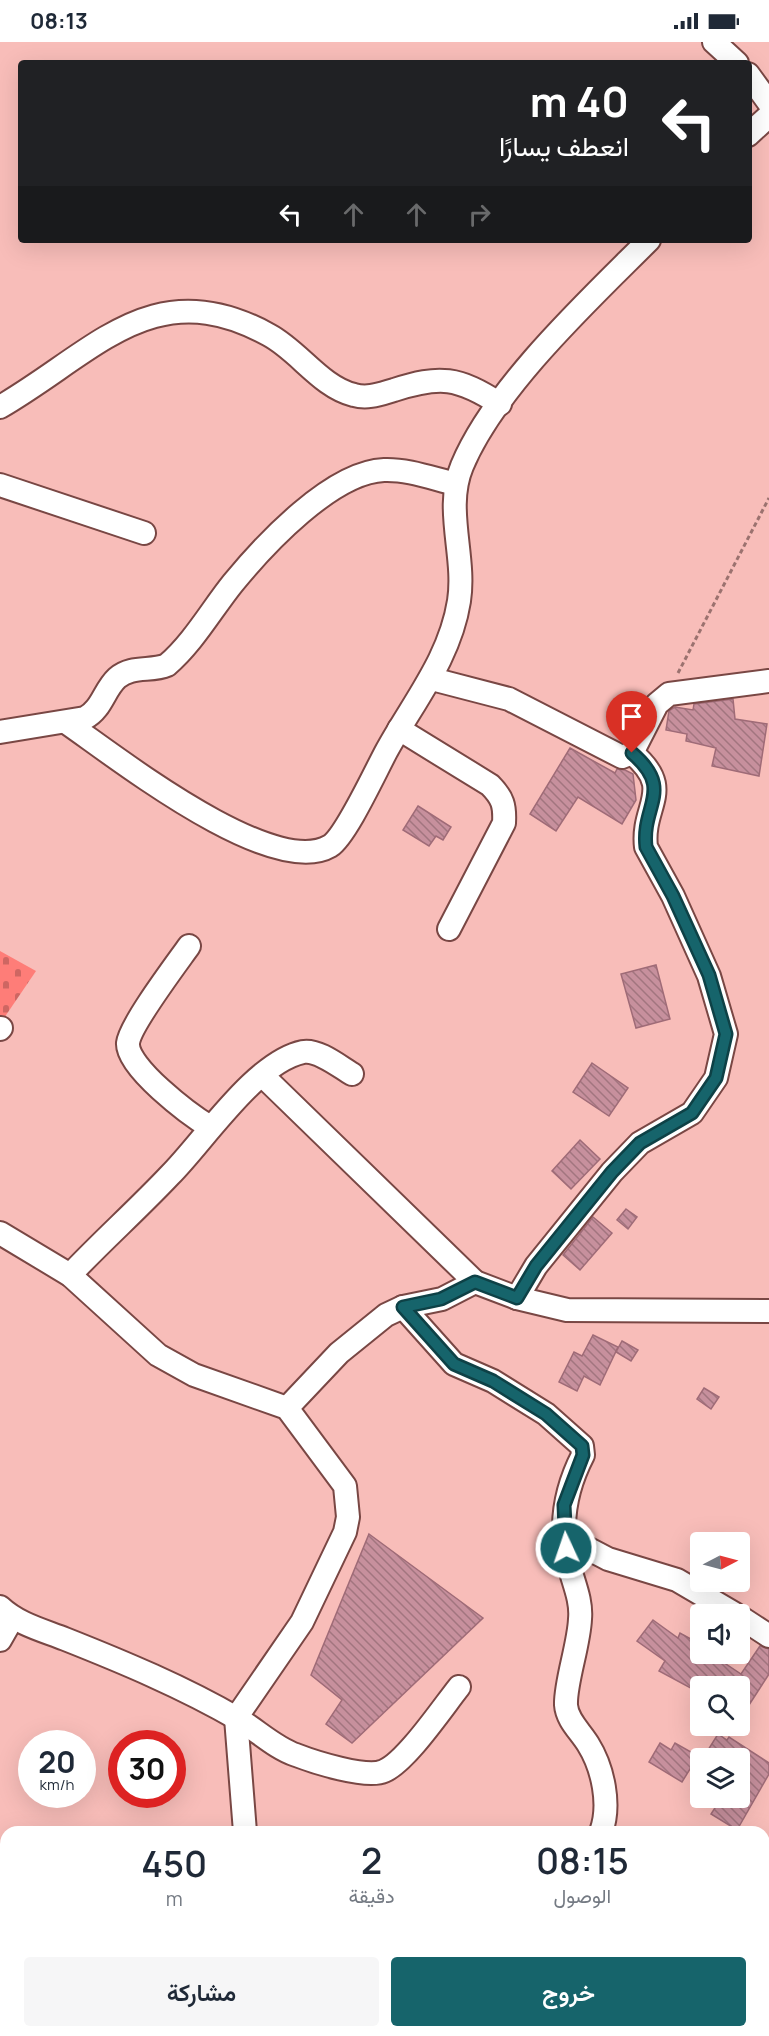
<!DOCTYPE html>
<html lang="ar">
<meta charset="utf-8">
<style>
:root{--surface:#fff;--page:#f6f6f7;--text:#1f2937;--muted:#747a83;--accent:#16646b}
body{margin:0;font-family:Manrope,Vazirmatn,sans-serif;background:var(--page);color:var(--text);direction:rtl;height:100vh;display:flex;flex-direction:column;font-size:22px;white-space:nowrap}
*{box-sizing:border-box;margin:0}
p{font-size:20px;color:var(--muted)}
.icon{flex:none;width:33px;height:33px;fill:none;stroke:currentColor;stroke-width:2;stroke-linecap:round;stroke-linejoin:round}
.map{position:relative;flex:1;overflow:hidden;direction:ltr}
.side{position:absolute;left:0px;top:1784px;width:770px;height:212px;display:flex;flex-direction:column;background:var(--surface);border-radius:18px 18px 0 0;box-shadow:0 6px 24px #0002;direction:rtl}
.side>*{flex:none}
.banner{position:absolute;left:18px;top:18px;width:734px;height:183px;border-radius:6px;box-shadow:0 6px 24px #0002;direction:rtl;background:#202124;color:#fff;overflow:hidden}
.needle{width:39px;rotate:84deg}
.tools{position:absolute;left:690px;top:1490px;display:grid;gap:12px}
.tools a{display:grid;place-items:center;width:60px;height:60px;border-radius:6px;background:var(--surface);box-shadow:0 6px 24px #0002;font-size:30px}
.speed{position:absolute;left:18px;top:1688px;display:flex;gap:12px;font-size:30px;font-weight:700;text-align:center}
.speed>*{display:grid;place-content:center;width:78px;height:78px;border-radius:50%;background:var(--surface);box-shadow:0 6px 24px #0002;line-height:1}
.speed small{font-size:15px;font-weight:400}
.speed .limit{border:9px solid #d22;background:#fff;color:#111}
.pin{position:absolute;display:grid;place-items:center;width:51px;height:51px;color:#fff;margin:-62px -26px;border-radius:50% 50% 50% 0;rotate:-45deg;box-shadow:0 0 6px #0007}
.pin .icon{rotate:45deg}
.me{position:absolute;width:66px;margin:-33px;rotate:357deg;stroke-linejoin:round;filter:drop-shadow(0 0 4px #0008)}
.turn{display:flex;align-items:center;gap:21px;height:126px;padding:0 24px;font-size:27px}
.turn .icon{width:78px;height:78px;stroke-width:2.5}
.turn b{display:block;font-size:42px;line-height:51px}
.lanes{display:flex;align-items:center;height:57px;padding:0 24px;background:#0003;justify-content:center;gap:30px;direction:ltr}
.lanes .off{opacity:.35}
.eta{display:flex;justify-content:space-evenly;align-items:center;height:102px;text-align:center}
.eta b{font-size:36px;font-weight:600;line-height:42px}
.button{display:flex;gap:12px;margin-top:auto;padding:12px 24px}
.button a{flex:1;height:69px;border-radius:6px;background:var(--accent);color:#fff;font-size:24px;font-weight:600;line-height:69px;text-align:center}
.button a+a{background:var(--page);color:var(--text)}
.status{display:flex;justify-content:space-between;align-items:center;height:42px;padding:0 30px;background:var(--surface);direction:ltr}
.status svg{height:16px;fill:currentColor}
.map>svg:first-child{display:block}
.cemetery{fill:url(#cemetery-stones)}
.building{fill:url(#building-back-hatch);stroke:#9f6b77;stroke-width:1.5}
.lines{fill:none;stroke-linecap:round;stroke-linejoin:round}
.minor-casing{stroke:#794744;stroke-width:26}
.path{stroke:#9b726f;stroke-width:3;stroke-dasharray:4.5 3;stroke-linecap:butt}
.minor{stroke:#fff;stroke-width:22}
.route-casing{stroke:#0e4146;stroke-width:15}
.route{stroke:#16646b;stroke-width:10}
</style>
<div class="status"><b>08:13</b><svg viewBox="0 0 49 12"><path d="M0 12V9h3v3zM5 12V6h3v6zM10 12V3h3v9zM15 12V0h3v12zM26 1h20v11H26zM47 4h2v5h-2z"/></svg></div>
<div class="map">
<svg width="769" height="1994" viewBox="0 0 769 1994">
<defs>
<pattern id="cemetery-stones" width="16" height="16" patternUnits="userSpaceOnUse" patternTransform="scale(1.5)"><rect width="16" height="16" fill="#fe7d78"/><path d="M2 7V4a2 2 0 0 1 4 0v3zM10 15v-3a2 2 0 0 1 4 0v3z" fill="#ce6662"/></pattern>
<pattern id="building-back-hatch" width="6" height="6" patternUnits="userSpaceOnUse" patternTransform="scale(1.5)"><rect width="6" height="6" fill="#c7909d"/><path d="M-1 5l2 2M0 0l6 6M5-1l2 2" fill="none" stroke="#a2757f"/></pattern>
</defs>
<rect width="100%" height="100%" fill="#f8bdb9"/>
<!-- cemetery -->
<polygon class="cemetery" points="0,909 36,929 0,982"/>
<!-- building -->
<g class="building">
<polygon points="733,657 735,677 767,682 759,734 712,724 716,706 686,699 687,692 666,688 669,669 675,665 693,668 694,662"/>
<polygon points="570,706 615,731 617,727 625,728 633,732 636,758 622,782 578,755 556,789 530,772"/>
<polygon points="418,764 451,785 443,798 436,794 429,804 403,788"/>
<polygon points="656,923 670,977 636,986 621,932"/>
<polygon points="592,1021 628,1046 609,1074 573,1050"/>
<polygon points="580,1098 600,1117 571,1147 552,1129"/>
<polygon points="626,1167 637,1175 628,1187 617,1178"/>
<polygon points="593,1175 612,1191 580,1228 563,1213"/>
<polygon points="593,1293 618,1305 600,1343 584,1334 577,1349 559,1340 574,1310 582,1314"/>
<polygon points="622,1299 638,1308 631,1319 616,1310"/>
<polygon points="704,1346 719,1355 711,1367 697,1357"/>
<polygon points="369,1492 483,1576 352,1701 326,1682 342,1658 311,1633"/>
<polygon points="653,1578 678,1596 680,1591 700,1602 700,1611 720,1611 717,1616 741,1632 760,1604 769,1607 769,1632 740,1677 740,1644 700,1644 698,1650 659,1629 665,1619 637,1599"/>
<polygon points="718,1692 727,1698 729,1695 769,1721 769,1732 737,1788 711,1772 722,1755 740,1755 740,1716 703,1716"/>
<polygon points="660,1701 671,1708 675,1701 698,1714 682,1740 649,1720"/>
</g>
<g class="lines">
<!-- minor casing -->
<g class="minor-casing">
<g id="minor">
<polyline points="714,0 737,21"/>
<polyline points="748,32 769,61"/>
<polyline points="748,93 769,74"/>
<path d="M0,365C95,310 154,229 269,293C299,309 321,345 354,353C368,357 380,352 394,348C440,333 458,335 500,362"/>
<polyline points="0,443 144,491"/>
<polyline points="432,637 509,657 622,715 632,711 657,662 669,652 769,639"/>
<path d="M67,681C115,714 272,838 330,804C346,794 376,728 387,708C414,659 450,616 459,559C466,514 444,467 462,424C495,345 589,258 649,198"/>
<path d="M399,687L490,743C503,756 505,764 504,781L449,887"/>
<path d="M0,690L85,676C102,667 104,648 117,636C132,623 151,630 167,623C193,601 212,567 233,541C265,502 332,430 384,428C408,427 434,437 456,442"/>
<path d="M189,904C177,921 130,983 128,1001C126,1025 190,1073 210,1085"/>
<polyline points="0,987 1,986"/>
<polyline points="262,1033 475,1240 517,1256 567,1268 769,1269"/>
<polyline points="0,1191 70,1233 158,1313 194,1333 287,1366 345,1444 348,1475 345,1490 302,1580 236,1676 245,1790"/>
<path d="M70,1233C102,1199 138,1167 170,1133C204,1099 255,1020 303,1010C318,1007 340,1025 352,1032"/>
<path d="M517,1256L536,1224L612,1130L640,1101L692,1071L716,1036L726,992L709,934L673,854L646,805C641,763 676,748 632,711"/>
<path d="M403,1265L454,1322L493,1339L546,1372L582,1404L583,1413C566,1446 559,1482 568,1519C572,1538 582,1557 580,1577C579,1603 565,1641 566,1663C567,1678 580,1689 588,1702C603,1726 611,1763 601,1790"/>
<polyline points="287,1366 339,1311 386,1273 403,1265 442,1257 475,1240"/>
<polyline points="564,1494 608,1517 677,1538 735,1572"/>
<path d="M0,1565C18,1582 42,1588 65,1597C123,1620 183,1645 238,1677C257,1688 275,1706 296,1713C314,1720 367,1737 384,1729C406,1720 443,1665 459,1645"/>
<polyline points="740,1575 769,1594"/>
<polyline points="0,1598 12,1577"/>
<polyline points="764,1827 769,1816"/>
<polyline points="445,1989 453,1994"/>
<polyline points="249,1994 250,1989"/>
<polyline points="681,1994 683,1989"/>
</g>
</g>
<!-- path -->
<polyline class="path" points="678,631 769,456"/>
<!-- minor -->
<use href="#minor" class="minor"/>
</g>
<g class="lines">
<!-- route casing -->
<g class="route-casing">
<path id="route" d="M566,1506L564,1463L583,1413L582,1404L546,1372L493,1339L454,1322L403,1265L441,1257L475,1240L517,1256L536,1224L612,1130L640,1101L692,1071L716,1036L726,992L709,933L673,854L646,805C641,763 675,748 632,711"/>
</g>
<!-- route -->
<use href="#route" class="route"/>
</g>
</svg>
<div class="tools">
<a><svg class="needle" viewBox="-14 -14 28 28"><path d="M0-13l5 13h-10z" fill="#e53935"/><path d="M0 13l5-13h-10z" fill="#747a83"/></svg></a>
<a><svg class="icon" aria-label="sound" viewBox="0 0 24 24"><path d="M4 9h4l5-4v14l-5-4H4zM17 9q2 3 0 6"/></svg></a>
<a><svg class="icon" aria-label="search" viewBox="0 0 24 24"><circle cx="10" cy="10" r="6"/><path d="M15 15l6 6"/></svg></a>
<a><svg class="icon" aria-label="layers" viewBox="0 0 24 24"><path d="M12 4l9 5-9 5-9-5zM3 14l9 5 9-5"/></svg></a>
</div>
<div class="speed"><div>20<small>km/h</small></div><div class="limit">30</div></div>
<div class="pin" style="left:632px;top:711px;background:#d93025"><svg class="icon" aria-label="arrive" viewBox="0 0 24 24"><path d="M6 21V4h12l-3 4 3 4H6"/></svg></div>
<svg class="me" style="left:566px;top:1506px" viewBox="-20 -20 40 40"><circle r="17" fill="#16646b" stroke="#fff" stroke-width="3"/><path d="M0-11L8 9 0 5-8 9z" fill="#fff"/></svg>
<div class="banner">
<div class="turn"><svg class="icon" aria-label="left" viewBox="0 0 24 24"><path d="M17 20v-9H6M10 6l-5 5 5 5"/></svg><div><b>40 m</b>انعطف يسارًا</div></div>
<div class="lanes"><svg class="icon" aria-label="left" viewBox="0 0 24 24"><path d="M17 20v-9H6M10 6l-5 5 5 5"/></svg><svg class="icon off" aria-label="ahead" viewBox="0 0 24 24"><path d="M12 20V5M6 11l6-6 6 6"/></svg><svg class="icon off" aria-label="ahead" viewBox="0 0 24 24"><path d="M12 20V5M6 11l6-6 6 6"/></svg><svg class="icon off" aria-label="right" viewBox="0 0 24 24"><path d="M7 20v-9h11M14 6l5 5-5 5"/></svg></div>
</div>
<section class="side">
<div class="eta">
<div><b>08:15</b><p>الوصول</p></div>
<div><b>2</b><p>دقيقة</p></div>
<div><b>450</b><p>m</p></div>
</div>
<div class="button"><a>خروج</a><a>مشاركة</a></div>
</section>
</div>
